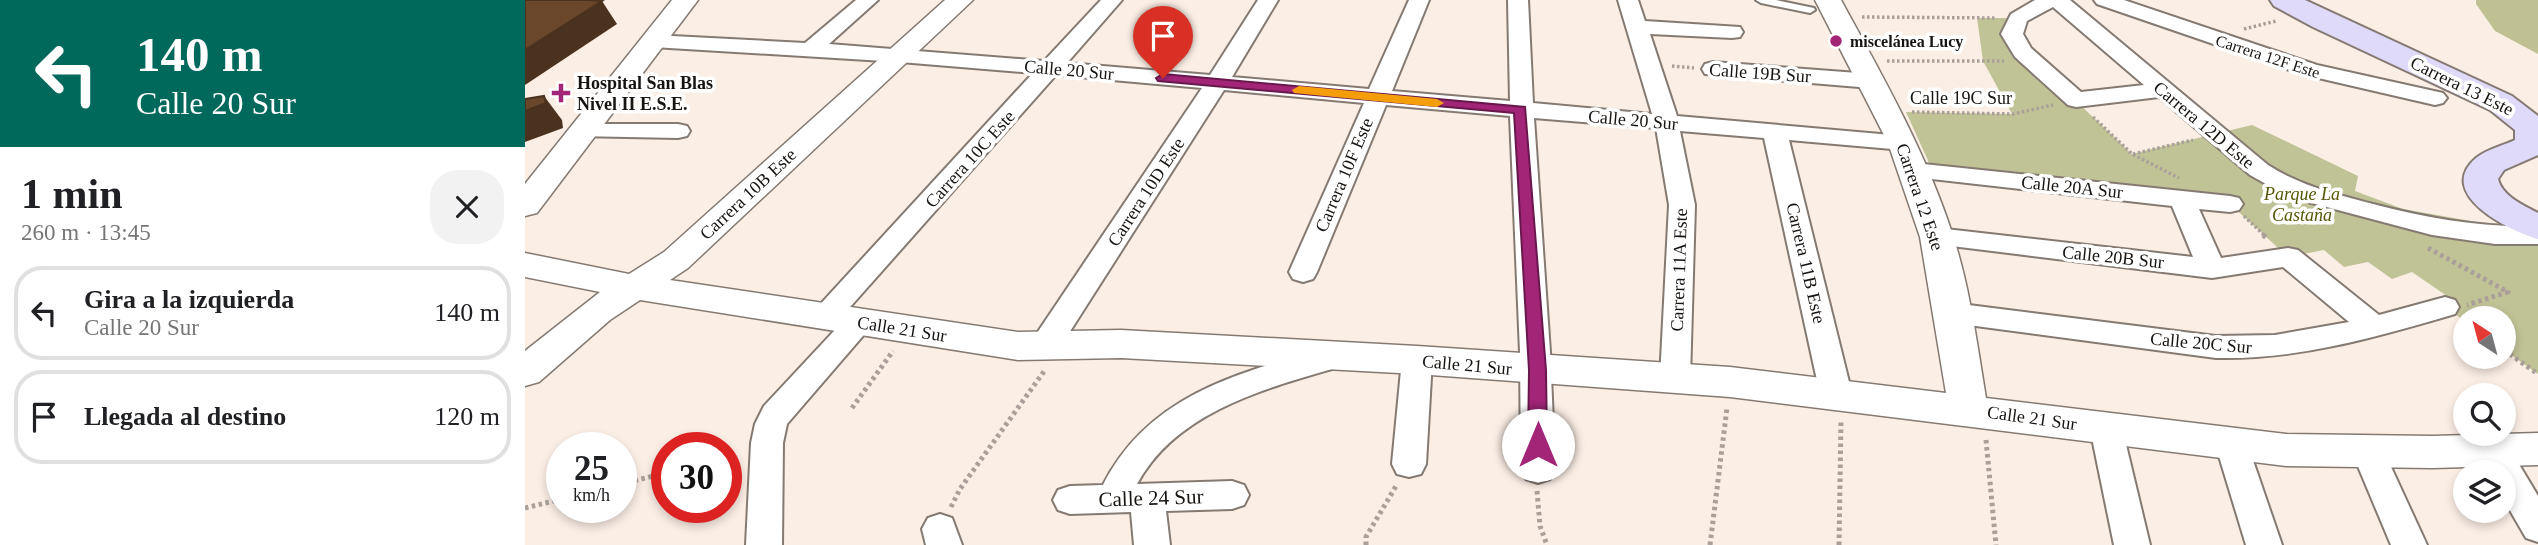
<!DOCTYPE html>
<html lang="es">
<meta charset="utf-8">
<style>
:root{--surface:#fff;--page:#f2f2f2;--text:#202124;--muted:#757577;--line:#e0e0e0}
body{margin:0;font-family:Georgia,serif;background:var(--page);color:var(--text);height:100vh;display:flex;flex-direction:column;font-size:26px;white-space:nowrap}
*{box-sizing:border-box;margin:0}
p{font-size:23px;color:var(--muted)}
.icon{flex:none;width:38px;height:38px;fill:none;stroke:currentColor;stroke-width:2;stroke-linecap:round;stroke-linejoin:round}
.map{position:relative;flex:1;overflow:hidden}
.panel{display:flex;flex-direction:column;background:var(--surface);width:525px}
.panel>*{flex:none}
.top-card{background:#00695c;color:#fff;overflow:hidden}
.needle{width:46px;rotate:324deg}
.fabs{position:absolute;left:1928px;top:306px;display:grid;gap:14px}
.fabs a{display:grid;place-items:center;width:63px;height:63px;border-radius:50%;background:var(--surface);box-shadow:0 4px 10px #0003;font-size:35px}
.speed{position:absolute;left:21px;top:432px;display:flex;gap:14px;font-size:35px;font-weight:700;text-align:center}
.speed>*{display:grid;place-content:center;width:91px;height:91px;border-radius:50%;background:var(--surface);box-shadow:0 4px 10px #0003;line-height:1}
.speed small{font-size:18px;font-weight:400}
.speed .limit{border:10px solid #d22;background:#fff;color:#111}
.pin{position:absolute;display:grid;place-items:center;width:60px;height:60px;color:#fff;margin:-72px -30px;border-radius:50% 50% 50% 0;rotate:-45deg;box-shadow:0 0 7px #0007}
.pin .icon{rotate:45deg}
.me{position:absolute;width:77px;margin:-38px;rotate:0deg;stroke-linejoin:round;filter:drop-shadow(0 0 5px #0008)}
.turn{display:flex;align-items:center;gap:24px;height:147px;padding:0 21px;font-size:32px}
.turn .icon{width:91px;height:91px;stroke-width:2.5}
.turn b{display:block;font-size:49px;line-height:60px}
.round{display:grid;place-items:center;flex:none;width:74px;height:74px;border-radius:28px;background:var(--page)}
.summary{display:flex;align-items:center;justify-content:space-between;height:119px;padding:0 21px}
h1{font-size:42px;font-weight:700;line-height:52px}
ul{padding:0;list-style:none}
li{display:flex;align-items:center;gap:21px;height:94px;margin:0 14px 10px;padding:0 7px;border:4px solid var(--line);border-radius:28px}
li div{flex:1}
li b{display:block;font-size:26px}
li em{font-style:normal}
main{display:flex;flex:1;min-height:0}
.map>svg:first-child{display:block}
.green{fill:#c0c396}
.forest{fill:#bfc192}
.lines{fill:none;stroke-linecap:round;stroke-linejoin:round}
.service-casing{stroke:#857a72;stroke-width:4}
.minor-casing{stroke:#857a72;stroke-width:4}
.tertiary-casing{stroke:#857a72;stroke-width:3}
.secondary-casing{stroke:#857a72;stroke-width:4}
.path-far1{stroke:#aaa099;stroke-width:3.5;stroke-dasharray:2.5 2.5;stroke-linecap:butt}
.path{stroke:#aaa099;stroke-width:5;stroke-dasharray:3.5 3.5;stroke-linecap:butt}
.service{fill:#fff;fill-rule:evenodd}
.minor{fill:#fff;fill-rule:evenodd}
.tertiary{fill:#fff;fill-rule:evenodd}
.secondary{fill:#dfd9fa;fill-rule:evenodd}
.shaded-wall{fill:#4a321e}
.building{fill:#6a472b;stroke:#4a321e;stroke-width:2}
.route{fill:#a22578;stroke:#69184e;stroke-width:2}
.slow{fill:#f59e0b}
.poi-dot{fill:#a22578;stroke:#fff;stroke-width:2.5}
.labels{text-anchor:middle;stroke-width:7;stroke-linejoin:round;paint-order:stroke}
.far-poi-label{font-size:16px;font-weight:bold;fill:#171310;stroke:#fff;text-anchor:start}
.far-street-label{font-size:16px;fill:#171310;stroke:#fff}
.street-label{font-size:18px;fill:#171310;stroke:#fff}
.poi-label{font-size:18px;font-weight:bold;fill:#171310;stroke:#fff;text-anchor:start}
.park-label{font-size:18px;font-style:italic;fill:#555604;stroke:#fff}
.near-street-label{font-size:21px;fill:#171310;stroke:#fff}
</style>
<main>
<section class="panel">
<div class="top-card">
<div class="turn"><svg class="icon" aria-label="left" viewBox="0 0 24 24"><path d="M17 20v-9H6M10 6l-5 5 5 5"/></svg><div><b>140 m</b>Calle 20 Sur</div></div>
</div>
<div class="summary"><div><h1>1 min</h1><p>260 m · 13:45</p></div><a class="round"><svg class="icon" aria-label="close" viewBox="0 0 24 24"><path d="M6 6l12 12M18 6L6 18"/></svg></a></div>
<ul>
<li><svg class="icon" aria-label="left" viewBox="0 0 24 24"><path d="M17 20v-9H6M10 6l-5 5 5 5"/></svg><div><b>Gira a la izquierda</b><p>Calle 20 Sur</p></div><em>140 m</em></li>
<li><svg class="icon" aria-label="arrive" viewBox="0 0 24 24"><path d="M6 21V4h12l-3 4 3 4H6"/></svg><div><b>Llegada al destino</b></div><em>120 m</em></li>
</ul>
</section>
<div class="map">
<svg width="2013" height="545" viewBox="0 0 2013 545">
<rect width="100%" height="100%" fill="#fbeee5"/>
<!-- green -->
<polygon class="green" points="1452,18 1493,18 1488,28 1551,101 1607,154 1727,125 1833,176 1830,191 1878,209 1957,223 2013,241 2013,374 1979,350 1979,318 1941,318 1941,322 1920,307 1935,305 1887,272 1867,279 1843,262 1819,267 1799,250 1763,257 1705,204 1405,165 1381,112 1487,114 1458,61"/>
<!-- forest -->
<polygon class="forest" points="1951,0 2013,0 2013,54 1970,31 1951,4"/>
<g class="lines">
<!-- service casing -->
<g class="service-casing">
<polygon id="service" points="1231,0 1251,0 1289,8 1290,10 1285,13 1236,3"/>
</g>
<!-- minor casing -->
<g class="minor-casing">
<g id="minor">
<polygon points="331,0 353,0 304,44 519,61 576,0 597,0 542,63 685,75 733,0 753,0 707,77 844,89 884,0 904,0 867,91 985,101 983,0 1003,0 1008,103 1127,114 1093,0 1113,0 1120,21 1215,27 1218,32 1215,37 1207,38 1125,34 1152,116 1378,136 1387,138 1390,143 1387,148 1378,150 1264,140 1327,394 1322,402 1311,406 1300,402 1295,394 1239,138 1155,131 1170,205 1165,379 1161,387 1150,391 1139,387 1135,379 1144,205 1131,128 1009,118 1025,352 1030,469 1025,479 1013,483 1001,479 996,469 995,352 985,116 861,105 792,272 788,279 778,282 768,279 764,272 839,103 699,90 530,355 519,358 508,355 504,347 508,339 677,88 531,75 310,324 300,327 290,324 285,317 290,310 508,73 375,62 128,47 120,46 117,41 120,36 128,35 280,43"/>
<path d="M1510,0H1545L1743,165C1776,186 1811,194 1848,204C1903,218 1956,228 2013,226V244H1970L1907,235L1764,197L1725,175L1634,97L1551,107L1543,105L1490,57L1476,34L1486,14ZM1528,7L1619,85L1556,92L1506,48L1498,34L1502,21Z"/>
<polygon points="1569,0 1599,0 1792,65 1918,93 1922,98 1918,103 1910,105 1776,74 1572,4"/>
<polygon points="1188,62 1346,74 1354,76 1357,81 1354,86 1346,88 1180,74 1177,69 1180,64"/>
<polygon points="59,124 153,124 162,126 165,131 162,136 153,138 50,136 47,131 50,126"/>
<path d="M1389,163L1705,196L1714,198L1718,204L1714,210L1705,212L1674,209L1696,258L1763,248L1773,250L1854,315L1920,297L1930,300L1934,307L1930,314C1851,337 1774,360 1691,358L1428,323L1418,320L1413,313L1418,306L1428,303L1691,336L1750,335L1824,322L1758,267L1687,278L1402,243L1398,237L1402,231L1412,228L1668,257L1647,206L1380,176L1376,171L1380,166Z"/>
<polygon points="333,312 343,316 348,323 343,330 262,424 258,443 257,545 221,545 226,443 230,424 239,406 323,316"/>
<path d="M806,347L817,350L821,358L817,366C743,388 652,410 612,484L707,481L719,485L724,495L719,505L707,509L641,511L645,545H609L606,512L545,514L533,510L528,500L533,490L545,486L578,485C624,394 715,372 806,347Z"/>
<polygon points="892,349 903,352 907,360 901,464 896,474 884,477 872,474 867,464 877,360 881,352"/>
<polygon points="1581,415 1592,419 1597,428 1625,545 1589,545 1565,428 1570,419"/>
<polygon points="1706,430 1718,434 1722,443 1757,545 1721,545 1690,443 1694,434"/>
<polygon points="1968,437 1980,441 2013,496 2013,542 2001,538 1979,500 1979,472 1964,472 1952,450 1956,441"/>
<polygon points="1843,439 1855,443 1902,545 1866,545 1827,452 1831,443"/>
<polygon points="415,514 427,518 437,545 401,545 397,529 403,518"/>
</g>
</g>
<!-- tertiary casing -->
<g class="tertiary-casing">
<g id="tertiary">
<polygon points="147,0 173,0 12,213 0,216 0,184"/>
<path d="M420,0H448L163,268L145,280L493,332L596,330L892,346L1205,367L1421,393L1395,237L1363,143L1290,0H1316C1358,77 1401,152 1428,236C1445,288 1452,344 1461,398L1761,434L1908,436L2013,433V465L1908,468L1761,466L1205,397L892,374L596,358L493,360L115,300L85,320L14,382L0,386V351L75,292L0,277V253L104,274L139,252Z"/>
</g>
</g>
<!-- secondary casing -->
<g class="secondary-casing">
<path id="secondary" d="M1745,0H1780L1987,96L2013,116V155L1979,170L1973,179C1977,196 1998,205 2013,213V239C1985,231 1909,194 1951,158C1962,149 1977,146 1990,140V130L1965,110L1788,27L1749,6Z"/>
</g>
<!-- path-far1 -->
<g class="path-far1">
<polyline points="1337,17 1472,18"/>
<polyline points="1719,29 1751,21"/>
<polyline points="1362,61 1479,61"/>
<polyline points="1147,66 1169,68"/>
<polyline points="1387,112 1488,114 1528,105"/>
<polyline points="1568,117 1607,154 1654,178"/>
<polyline points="1608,154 1668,140"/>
<polyline points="1719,216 1740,236"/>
</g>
<!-- path -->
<g class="path">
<polyline points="1738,235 1743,239"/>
<polyline points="1903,248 1983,292 1942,305"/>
<polyline points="1979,350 2013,374"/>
<polyline points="327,408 368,351"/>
<polyline points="1461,440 1471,545"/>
<polyline points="96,484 141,473"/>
<polyline points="1012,491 1015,526 1022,545"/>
<polyline points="426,507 435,489 520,370"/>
<polyline points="0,508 37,499"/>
<polyline points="841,545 841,537 871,486"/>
<polyline points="1185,545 1202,408"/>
<polyline points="1314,545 1316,420"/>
</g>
<!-- service -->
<use href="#service" class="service"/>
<!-- minor -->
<use href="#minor" class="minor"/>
<!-- tertiary -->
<use href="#tertiary" class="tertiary"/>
<!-- secondary -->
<use href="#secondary" class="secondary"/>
</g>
<!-- shaded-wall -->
<g class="shaded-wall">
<polygon points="77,1 92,24 0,85 0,50"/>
<polygon points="19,96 37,120 38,128 0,142 0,111"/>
</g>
<!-- building -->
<g class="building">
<polygon points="0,0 65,0 77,1 0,50"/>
<polygon points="19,96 21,103 0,111 0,99"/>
</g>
<!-- route -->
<polygon class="route" points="638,74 1000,107 1021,370 1022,445 1019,450 1013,452 1006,450 1003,445 1004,370 989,113 633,81 631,78"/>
<!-- slow -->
<polygon class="slow" points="774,86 912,99 919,103 912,107 769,93 767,90"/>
<!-- markers -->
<g class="poi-dot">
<circle cx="1311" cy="41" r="7"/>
<path d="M32.5 82.5h7v7h7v7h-7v7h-7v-7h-7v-7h7z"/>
</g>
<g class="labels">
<!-- far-poi labels -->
<g class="far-poi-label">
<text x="1325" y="47">miscelánea Lucy</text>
</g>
<!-- far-street labels -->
<g class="far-street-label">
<text transform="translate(1743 56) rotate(18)" y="6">Carrera 12F Este</text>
</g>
<!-- street labels -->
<g class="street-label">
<text transform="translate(544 70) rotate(5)" y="6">Calle 20 Sur</text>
<text transform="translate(1235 73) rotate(4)" y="6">Calle 19B Sur</text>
<text transform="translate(1937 86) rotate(26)" y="6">Carrera 13 Este</text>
<text x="1436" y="104">Calle 19C Sur</text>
<text transform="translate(1108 120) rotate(5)" y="6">Calle 20 Sur</text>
<text transform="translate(1679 125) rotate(40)" y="6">Carrera 12D Este</text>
<text transform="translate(445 159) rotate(-48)" y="6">Carrera 10C Este</text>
<text transform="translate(819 175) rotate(-67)" y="6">Carrera 10F Este</text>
<text transform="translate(1547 187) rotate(6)" y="6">Calle 20A Sur</text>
<text transform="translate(621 192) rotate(-57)" y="6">Carrera 10D Este</text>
<text transform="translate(223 194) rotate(-43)" y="6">Carrera 10B Este</text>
<text transform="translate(1395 197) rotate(71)" y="6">Carrera 12 Este</text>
<text transform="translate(1588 257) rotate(6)" y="6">Calle 20B Sur</text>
<text transform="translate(1281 263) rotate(77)" y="6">Carrera 11B Este</text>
<text transform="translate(1154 270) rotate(-88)" y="6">Carrera 11A Este</text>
<text transform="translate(377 329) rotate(9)" y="6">Calle 21 Sur</text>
<text transform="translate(1676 343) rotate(5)" y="6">Calle 20C Sur</text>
<text transform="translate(942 365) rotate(5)" y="6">Calle 21 Sur</text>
<text transform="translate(1507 418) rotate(8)" y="6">Calle 21 Sur</text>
</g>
<!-- poi labels -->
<g class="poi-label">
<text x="52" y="89">Hospital San Blas<tspan x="52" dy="21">Nivel II E.S.E.</tspan></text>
</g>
<!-- park labels -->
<g class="park-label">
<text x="1777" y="200">Parque La<tspan x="1777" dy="21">Castaña</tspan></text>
</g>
<!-- near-street labels -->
<g class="near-street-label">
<text transform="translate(626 498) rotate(-2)" y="7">Calle 24 Sur</text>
</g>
</g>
</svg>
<div class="fabs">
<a><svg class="needle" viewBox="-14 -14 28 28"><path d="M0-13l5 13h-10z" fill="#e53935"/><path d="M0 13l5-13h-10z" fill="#757577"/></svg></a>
<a><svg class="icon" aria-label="search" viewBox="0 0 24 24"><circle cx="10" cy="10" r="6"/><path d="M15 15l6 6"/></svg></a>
<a><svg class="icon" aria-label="layers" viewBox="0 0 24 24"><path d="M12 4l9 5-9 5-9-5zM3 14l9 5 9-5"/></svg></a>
</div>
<div class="speed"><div>25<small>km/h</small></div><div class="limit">30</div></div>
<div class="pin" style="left:638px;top:78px;background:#d93025"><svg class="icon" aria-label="arrive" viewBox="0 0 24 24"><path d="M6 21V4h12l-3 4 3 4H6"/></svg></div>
<svg class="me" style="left:1013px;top:445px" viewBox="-20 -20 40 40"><circle r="19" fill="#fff"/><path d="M0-13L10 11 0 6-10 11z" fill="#a22578"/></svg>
</div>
</main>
